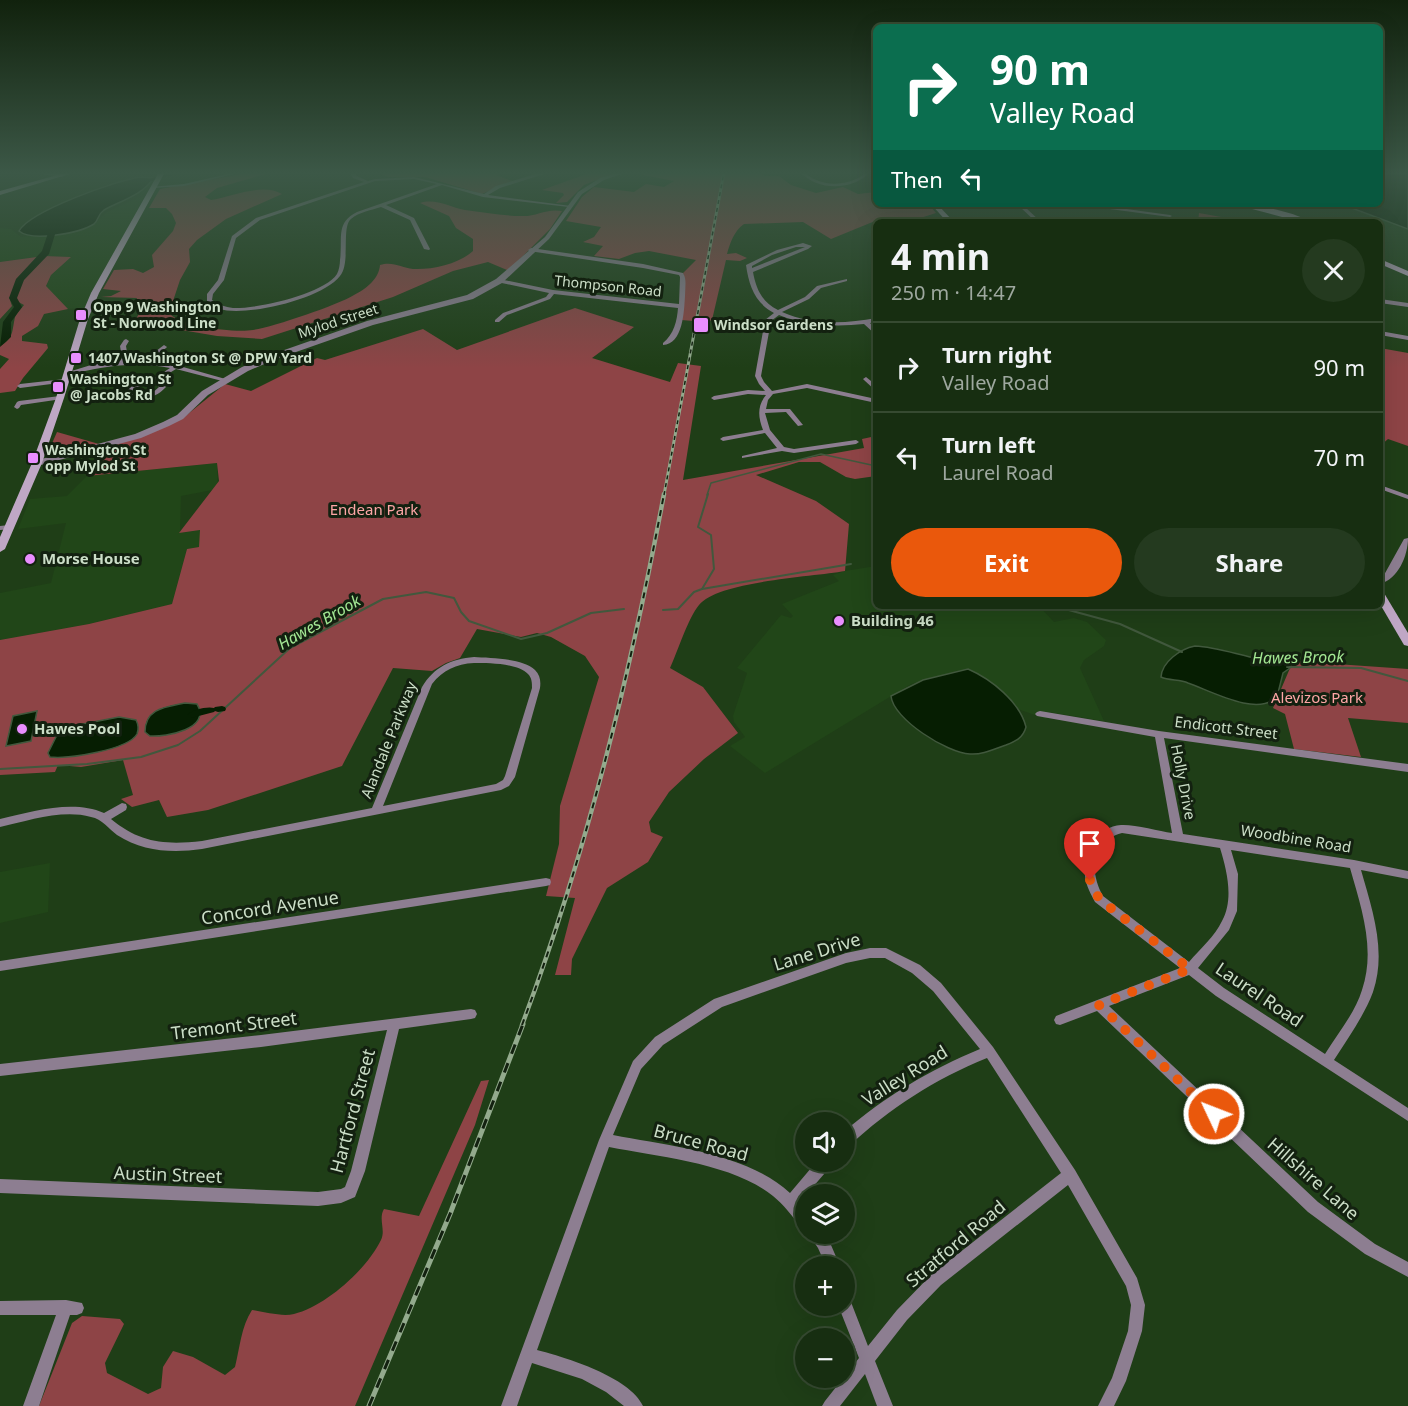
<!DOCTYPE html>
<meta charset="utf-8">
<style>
:root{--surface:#172e11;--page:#243a1f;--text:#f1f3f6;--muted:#9ea89f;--line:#364a31;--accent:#ea580c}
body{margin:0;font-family:"Noto Sans",sans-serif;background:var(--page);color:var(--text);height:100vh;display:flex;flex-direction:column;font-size:22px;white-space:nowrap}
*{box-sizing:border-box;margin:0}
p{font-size:20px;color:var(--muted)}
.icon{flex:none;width:33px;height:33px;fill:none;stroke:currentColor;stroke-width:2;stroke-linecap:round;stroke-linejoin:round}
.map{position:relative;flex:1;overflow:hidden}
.side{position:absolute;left:873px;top:219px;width:510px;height:390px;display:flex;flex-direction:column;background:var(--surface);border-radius:9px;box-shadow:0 6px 24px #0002,0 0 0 2px var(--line)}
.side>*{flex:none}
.hud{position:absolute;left:873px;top:24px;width:510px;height:183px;border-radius:9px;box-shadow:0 6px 24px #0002,0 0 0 2px var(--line);background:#0b6e4f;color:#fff;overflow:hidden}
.controls{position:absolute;left:795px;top:1112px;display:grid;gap:12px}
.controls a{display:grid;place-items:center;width:60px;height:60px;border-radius:50%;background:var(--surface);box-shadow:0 6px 24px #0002,0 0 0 2px var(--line);font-size:30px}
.pin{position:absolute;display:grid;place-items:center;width:51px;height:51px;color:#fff;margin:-62px -26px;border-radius:50% 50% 50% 0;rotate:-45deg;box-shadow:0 0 6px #0007}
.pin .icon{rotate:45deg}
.me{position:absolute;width:66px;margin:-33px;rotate:313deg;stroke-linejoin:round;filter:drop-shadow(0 0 4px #0008)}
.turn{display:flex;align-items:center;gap:21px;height:126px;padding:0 18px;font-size:27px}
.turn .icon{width:78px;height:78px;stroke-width:2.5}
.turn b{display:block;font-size:42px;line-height:51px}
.then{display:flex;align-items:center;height:57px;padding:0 18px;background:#0003;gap:12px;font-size:22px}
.round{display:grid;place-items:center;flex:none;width:63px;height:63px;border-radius:32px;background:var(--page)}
.head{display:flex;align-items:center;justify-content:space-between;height:102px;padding:0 18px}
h1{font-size:36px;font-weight:700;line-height:45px}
.primary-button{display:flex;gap:12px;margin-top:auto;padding:12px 18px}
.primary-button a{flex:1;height:69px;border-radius:36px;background:var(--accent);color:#fff;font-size:24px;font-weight:700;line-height:69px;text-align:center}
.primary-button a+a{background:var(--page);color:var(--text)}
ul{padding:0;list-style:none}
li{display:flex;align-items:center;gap:18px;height:90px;padding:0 18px;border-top:2px solid var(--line)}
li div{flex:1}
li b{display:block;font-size:22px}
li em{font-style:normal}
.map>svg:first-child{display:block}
.built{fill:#214618}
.green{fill:#8e4446}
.water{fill:#061e02;stroke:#41583d;stroke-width:1.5}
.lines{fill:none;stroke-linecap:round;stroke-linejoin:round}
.stream-far1{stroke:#41583d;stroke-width:1.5}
.stream{stroke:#41583d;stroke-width:2}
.canal{fill:#061e02;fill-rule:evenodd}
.river{fill:#061e02;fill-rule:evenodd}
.minor{fill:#8d7e91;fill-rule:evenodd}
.tertiary{fill:#8d7e91;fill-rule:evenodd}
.secondary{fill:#bfa7c5;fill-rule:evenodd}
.rail-far2-casing{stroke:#93aa8d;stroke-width:3}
.rail-far1-casing{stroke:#93aa8d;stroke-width:4.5}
.rail-casing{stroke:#93aa8d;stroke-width:5}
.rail-far2{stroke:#132110;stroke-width:1.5;stroke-dasharray:4;stroke-linecap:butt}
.rail-far1{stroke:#132110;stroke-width:2;stroke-dasharray:6;stroke-linecap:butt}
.rail{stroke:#132110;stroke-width:3;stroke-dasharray:10;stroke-linecap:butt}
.route{stroke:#ea580c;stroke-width:10;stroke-dasharray:0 18}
.poi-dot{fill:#e98efe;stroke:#132110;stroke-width:2}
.labels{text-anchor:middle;stroke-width:6;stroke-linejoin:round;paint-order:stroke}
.far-street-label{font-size:14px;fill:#cbdec7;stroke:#132110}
.far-poi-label{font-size:14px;font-weight:bold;fill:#cbdec7;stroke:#132110;text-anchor:start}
.park-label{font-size:15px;fill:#fea6a6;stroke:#132110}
.poi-label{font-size:15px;font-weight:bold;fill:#cbdec7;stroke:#132110;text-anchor:start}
.street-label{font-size:15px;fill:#cbdec7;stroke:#132110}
.water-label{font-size:16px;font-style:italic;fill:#a4e894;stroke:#132110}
.near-street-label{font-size:18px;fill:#cbdec7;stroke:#132110}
</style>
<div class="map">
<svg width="1408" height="1406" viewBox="0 0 1408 1406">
<rect width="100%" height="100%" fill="#1f3e17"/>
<!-- built -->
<g class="built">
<polygon points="144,197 86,308 68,309 46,287 51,275 71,257 44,256 0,262 0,228 11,229 21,237 80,231 90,227 107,212 137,198"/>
<polygon points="217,463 218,489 181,496 180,533 200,530 200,537 199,547 187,549 172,604 89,624 0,640 0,593 51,583 66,523 18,529 30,499 67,496 87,476"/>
<polygon points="876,566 876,606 1039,606 1054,622 1074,618 1087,622 1106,640 1104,646 1084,660 1080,668 1104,721 1049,712 1046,719 1018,709 1008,698 965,669 911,684 765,773 730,746 745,737 734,722 733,716 747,673 737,668 781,615 791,618 793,616 782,604 839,581 833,575 845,571"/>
<polygon points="50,863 48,912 0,923 0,872"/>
</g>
<!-- green -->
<g class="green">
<path d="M252,172H272L217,188L205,197L211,200C231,197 263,182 282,194L226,219L197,240L189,249L190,262L180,280L169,313C180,327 235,333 253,330C273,327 338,305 354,295C366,289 379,279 380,265C393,261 402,268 413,269C432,270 459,264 473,251V239L456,228L449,216L420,203C436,198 449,207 465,210C483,212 503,216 521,216C536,217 546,208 562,211L550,229L510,269L507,270L488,262L453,271L393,297L262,339L217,336L134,322L145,304H135L137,298L101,297L111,296L121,291L103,289L114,270L133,269L143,273L154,267L152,255L173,231L176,223L172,214L166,208H149L160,189Z"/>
<polygon points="377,172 505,172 496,175 512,181 482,194 425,177 388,177"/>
<polygon points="592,172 617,172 584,185 567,202 556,203 564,195 563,193 542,190"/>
<path d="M640,172H757L765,176H779L791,185L816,193L843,187L858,194L876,192V204L929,205L936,213L914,220L920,222L875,221L831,239L803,222L744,224C734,231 730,243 727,254L736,253L747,258L740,261L726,260L712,320L706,322L681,320L685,282L683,273L696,260L649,251L635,253L619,259L594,256L603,246L583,242L594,237L601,227L566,221L582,197L594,187L634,192L646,184L664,187L674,181L643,175Z"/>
<polygon points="1199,213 1249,222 1072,222 1068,217 1198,222"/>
<path d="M44,256L71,257L51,275L46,286L68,309L44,314L38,326L22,336V341L47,344L48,348L23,378L15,391L0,393V369L9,359L0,355V346C14,339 12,330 15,317C17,313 21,309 24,305L9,297L12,306L0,319V262Z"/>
<path d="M575,308L634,327L592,358L670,382L678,363L701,366L683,480L864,448L862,439L876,436V476L855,479L846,477L820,462H799L756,475L816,501L849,524L845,571C812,577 718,581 699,605C688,618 678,651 670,668L703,687L738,733L704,759L669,792L649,822L651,832L663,837L648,862L607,888L572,959L571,975H555L575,898L546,896L559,844L560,806L599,677L585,656L551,637L537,633L521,637L477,629L460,658L446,663L432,671L393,668L342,766L208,810L167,817L159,800L132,807L121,799L133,795L123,760L81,767L58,765L55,772L0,775V640L89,624L172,604L187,549L199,547L200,530L179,533L219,481L217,463L87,476L102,462L107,447L183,418L225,384L251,391L317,358L325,360L423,329L457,350Z"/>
<polygon points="1380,348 1408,353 1408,446 1388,439 1380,446"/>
<polygon points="57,432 99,444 50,456 47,455"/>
<polygon points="1293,661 1408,669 1408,723 1348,718 1361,757 1294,749 1285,714 1273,708"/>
<path d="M489,1080L475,1125L355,1406H39L72,1323L82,1316L120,1319L124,1324L105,1363L107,1373L148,1394L161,1388L163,1367L173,1351L193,1357L225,1375L235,1367C240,1347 241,1327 252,1310C265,1312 282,1317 294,1314C326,1306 367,1269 381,1240C386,1230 378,1219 384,1209L419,1216L481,1081Z"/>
</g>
<!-- water -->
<g class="water">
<polygon points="1380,172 1408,172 1408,229 1341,204 1380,204"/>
<path d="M141,177L153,178C145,194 118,202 104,210C97,215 99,220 94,224C80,233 32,242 19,231C30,211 117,180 141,177Z"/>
<path d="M1195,646C1217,647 1238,655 1260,659C1269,661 1278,661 1288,663L1290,668L1283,673L1277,697C1257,717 1211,691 1188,683C1180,679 1169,681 1161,677C1162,662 1180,649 1195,646Z"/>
<path d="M968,669C991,679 1020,702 1026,727C1023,738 1016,741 1006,745C994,749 983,755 970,754C947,753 893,719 891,696L923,680Z"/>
<path d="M185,703L197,704C212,729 166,737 150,736L145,732C145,708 166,707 185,703Z"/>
<polygon points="37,711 31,741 6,746 13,716"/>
<path d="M119,717L136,720C138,724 139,729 137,734C128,750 68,759 50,757L48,753L58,733L83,724Z"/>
</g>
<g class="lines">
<!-- stream-far1 -->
<polyline class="stream-far1" points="707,495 711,483 821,454 876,466"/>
<!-- stream -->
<g class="stream">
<polyline points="702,589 714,569 711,535 698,527 708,494"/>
<polyline points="1054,606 1120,624 1182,652"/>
<polyline points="663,610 678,609 694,592 702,589 851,564"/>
<polyline points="1287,667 1361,668 1408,681"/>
<polyline points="0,769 87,764 141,757 178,745 200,731 290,648 383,599 426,592 454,598 461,612 469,621 521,639 547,633 591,613 624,609"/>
</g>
<!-- canal -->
<path class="canal" d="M222,706L225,707L226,709L225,711L218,712L215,711L214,712L191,718L187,715C192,710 207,706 214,708L215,707Z"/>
<!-- river -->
<g class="river">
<polygon points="175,172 184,172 134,186 131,184"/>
<polygon points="58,220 65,222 56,231 49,254 24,280 17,298 22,307 11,322 11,337 0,347 3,322 14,307 9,298 16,279 42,251 49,230"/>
</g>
<!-- minor -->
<g class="minor">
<polygon points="237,172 243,172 184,186 153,188 151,187 184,184"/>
<path d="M350,172H354L357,176L368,181L375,179L414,177L484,194L496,186L542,172H547V173L500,188L488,195L571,206L569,207L483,197L442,185L386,205L414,218L430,249L429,250L424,249L410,220L381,207C372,210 359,212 351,219C341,227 351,263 340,276C322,299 247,317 219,309C215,308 211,305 207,302V294L218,280L232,236L256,218L364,182L353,178ZM414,179L437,184L357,212C335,223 343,238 340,260C340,264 339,270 337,274C324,294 257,309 233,308C225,307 219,305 212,300L213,294L224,280L236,238L260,220L375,181Z"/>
<path d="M800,172H804C820,187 845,187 863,175V172H867V175C848,191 817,190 800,172Z"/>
<polygon points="1090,204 1170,215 1172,216 1170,217 1087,206 1026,208 1041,222 1036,222 1019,206 1021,205"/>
<path d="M803,243L812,246L808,249L753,272C756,289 762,302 778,310L805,297L817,286L847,279V281L821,288L809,299L782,312C811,325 845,324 876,318V322L870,323L876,330V335L864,324C836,327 806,326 779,315L771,321L761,376L764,382L772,391L807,384L876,399V403L807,388L773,394L768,400L766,409H790L803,425L798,426L786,412L765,413L770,430L784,447L794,449L856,440L859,442L856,444L794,453L782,451L742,458V456L777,448L765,433L723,441L720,439L723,437L763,430C758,417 757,406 766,395L748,394L714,400L711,398L714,396L748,390L765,391L759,384L755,376L765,320L774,313C755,303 749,286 746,265L777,250ZM796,247H805L752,268V266L772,255Z"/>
<path d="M531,248L643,264L683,273C687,279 685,288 685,296C684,312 683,344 663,345V343C674,334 677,321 678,308L554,294L550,299L507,315L499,322H495V320L503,313L546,297L549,293L497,282V280L499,279L553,290L679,304L680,277L679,275L643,268L529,251L528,250Z"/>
<polygon points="1380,331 1408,336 1408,340 1380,335"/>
<path d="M126,339L129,341L126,346L128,358L126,361H143L164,345L167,347L166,348L149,361L176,365L229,380L226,382L176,369L158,380L166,387C155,399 138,403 125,393C131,383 142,383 151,379C158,376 164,372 170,368C135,361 102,366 68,375L65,373L91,365L120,361L122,358L120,346L124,340ZM147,384H155L159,387C151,395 142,398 132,392L133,389Z"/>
<polygon points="866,377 876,385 876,391 864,380 863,379"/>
<polygon points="65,379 67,380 67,382 20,388 17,386 20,384"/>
<polygon points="60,396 63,398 62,399 21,405 19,408 17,409 14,407 17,402 19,401"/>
<polygon points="1380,485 1408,495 1408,499 1380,489"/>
<polygon points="9,525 12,525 12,529 0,530 0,526"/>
<path d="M474,657C490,658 523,658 535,670C540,675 541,681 540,688L515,777L509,786L501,790L202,849C173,853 143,852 117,835C109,829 102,819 91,817C62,809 28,821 0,827V819C32,812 72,799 104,813L122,803L126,804L127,807L126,810L111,819C140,843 165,845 202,841L372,808L422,687C434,667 451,659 474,657ZM474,663C488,663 518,663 528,674C532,678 532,683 532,688L505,776L503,780L496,784L383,806L432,684C443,670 456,664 474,663Z"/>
<path d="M1040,711L1159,731L1408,764V772L1164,738L1183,834L1354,860L1408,871V879L1361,870C1372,909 1387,951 1373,992C1364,1016 1348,1038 1334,1060L1408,1108V1121L1216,996L1189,975L1109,1006L1318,1202L1375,1244L1408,1262V1277L1365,1254L1308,1212L1097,1011L1060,1025L1056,1024L1054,1020L1056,1016L1180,968L1095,902C1091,894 1086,886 1085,876C1082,852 1096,827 1121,825C1133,824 1159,831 1172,833L1155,737L1037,716L1035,714L1037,712ZM1122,833L1220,848C1227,871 1234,899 1222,921C1215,936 1200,949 1189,962L1103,896C1089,871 1091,841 1122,833ZM1231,850L1350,868C1361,907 1376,949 1362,990C1355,1013 1338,1033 1325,1054L1224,988L1198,968L1229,930L1237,911L1238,874Z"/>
<polygon points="546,878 550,879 551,882 550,885 546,886 0,971 0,961"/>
<path d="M870,948H886L920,965L941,983L993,1047L1075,1170L1137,1278L1145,1305L1142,1331L1126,1381L1114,1406H1098L1112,1378L1128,1331L1131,1305L1126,1286L1068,1185L941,1285L907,1320L875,1361L893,1406H877L865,1374L840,1406H822L825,1401L859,1358L838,1305H844V1295L849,1297L868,1346L897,1310L931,1275L1061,1173L987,1058C935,1079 890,1108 849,1146L844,1147V1132C885,1096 930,1070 980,1049L933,991L912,973L885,958H870L846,963L722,1007L663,1045L641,1069L613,1135C669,1146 747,1153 790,1193L817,1161H832L831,1166L799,1203L806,1211V1229L801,1227C792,1216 784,1205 773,1196C732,1163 659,1157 609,1147L537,1350C565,1357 630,1377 643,1406H624L606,1392L582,1379L532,1363L517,1406H501L599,1140L633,1061L655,1037L714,999L846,953Z"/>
<polygon points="471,1009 475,1010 477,1014 475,1018 471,1019 399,1029 365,1171 355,1197 341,1203 318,1206 0,1193 0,1179 318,1192 341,1189 345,1187 351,1171 387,1030 261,1047 0,1076 0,1064 261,1035"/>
<polygon points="808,1233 824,1233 828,1238 840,1266 826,1266 818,1248"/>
<polygon points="66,1300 82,1303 84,1308 82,1313 77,1315 70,1315 39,1406 23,1406 56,1315 0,1315 0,1301"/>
</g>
<!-- tertiary -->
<g class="tertiary">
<polygon points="28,172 44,172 65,175 62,177"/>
<polygon points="620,172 627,172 604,180 582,194 549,239 502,283 473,299 373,325 276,359 248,371 208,395 183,419 169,426 141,438 37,466 32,463 34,461 135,434 163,422 177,415 202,391 242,367 270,355 367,321 467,295 496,279 545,237 578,192 600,178"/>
<polygon points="1380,299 1408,303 1408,307 1380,303"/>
<path d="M1408,538C1408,556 1398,579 1380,584V577L1384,575L1404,539Z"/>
</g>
<!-- secondary -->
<g class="secondary">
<polygon points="68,172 76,172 0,195 0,191"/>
<polygon points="159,172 165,172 99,293 88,319 64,398 42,463 5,549 0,552 0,537 32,463 56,398 80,319 91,293"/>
<polygon points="931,204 937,204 954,222 947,222"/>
<path d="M1233,204C1255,204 1292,211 1311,222H1301Z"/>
<polygon points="1380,259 1408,271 1408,276 1380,264"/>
<polygon points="1380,592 1384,593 1408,633 1408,646 1404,645 1380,604"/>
</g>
<!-- rail-far2 casing -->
<g class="rail-far2-casing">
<polyline id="rail-far2" points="664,495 724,172"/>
</g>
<!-- rail-far1 casing -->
<g class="rail-far1-casing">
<path id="rail-far1" d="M522,1025C587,852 630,675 664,494"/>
</g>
<!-- rail casing -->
<g class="rail-casing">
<polyline id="rail" points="369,1406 450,1214 523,1024"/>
</g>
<!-- rail-far2 -->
<use href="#rail-far2" class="rail-far2"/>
<!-- rail-far1 -->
<use href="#rail-far1" class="rail-far1"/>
<!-- rail -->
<use href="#rail" class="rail"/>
</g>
<!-- sky -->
<linearGradient id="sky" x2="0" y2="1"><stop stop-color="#11220d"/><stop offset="0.47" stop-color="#3c5847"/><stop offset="1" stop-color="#3c5847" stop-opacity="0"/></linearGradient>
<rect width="1408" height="368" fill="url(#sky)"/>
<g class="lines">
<!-- route -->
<polyline class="route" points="1090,880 1099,899 1190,969 1099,1005 1214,1114"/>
</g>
<!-- markers -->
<g class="poi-dot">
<rect x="75" y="309" width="12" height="12" rx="3"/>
<rect x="693" y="317" width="16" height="16" rx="3"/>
<rect x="70" y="352" width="12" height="12" rx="3"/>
<rect x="52" y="381" width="12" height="12" rx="3"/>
<rect x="27" y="452" width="12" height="12" rx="3"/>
<circle cx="30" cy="559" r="6"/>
<circle cx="839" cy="621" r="6"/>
<circle cx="22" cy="729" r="6"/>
</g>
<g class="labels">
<!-- far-street labels -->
<g class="far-street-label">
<text transform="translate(608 286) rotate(6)" y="5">Thompson Road</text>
<text transform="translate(338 321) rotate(-18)" y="5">Mylod Street</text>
</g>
<!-- far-poi labels -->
<g class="far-poi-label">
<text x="93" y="312">Opp 9 Washington<tspan x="93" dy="16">St - Norwood Line</tspan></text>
<text x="714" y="330">Windsor Gardens</text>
<text x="88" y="363">1407 Washington St @ DPW Yard</text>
<text x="70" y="384">Washington St<tspan x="70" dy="16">@ Jacobs Rd</tspan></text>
<text x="45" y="455">Washington St<tspan x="45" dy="16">opp Mylod St</tspan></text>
</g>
<!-- park labels -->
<g class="park-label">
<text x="374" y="515">Endean Park</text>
<text x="1317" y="703">Alevizos Park</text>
</g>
<!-- poi labels -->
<g class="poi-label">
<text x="42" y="564">Morse House</text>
<text x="851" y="626">Building 46</text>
<text x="34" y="734">Hawes Pool</text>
</g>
<!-- street labels -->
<g class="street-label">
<text transform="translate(1226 728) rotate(7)" y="5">Endicott Street</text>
<text transform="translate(389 740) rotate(-68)" y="5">Alandale Parkway</text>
<text transform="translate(1183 782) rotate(79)" y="5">Holly Drive</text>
<text transform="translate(1296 839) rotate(9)" y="5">Woodbine Road</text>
</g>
<!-- water labels -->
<g class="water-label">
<text transform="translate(319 622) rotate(-30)" y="6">Hawes Brook</text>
<text transform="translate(1298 657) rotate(-1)" y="6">Hawes Brook</text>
</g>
<!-- near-street labels -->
<g class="near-street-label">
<text transform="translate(270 908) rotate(-9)" y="6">Concord Avenue</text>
<text transform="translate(817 952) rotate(-17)" y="6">Lane Drive</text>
<text transform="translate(1259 995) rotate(34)" y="6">Laurel Road</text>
<text transform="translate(234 1026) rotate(-7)" y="6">Tremont Street</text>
<text transform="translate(905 1076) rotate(-32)" y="6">Valley Road</text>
<text transform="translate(353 1111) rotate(-75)" y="6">Hartford Street</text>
<text transform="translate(701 1143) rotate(15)" y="6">Bruce Road</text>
<text transform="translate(168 1175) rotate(2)" y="6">Austin Street</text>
<text transform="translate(1313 1179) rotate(41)" y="6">Hillshire Lane</text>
<text transform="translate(956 1244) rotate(-40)" y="6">Stratford Road</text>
</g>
</g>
</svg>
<div class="controls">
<a><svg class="icon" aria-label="sound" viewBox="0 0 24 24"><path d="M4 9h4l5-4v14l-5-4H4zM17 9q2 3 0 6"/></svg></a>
<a><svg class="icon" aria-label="layers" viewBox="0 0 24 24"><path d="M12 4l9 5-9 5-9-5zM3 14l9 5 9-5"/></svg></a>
<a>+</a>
<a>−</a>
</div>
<div class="pin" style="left:1090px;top:880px;background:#d93025"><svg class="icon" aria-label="arrive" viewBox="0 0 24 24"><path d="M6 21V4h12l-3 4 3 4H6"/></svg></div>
<svg class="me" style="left:1214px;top:1114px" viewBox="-20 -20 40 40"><circle r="17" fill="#ea580c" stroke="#fff" stroke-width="3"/><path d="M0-11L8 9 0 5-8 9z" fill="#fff"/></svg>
<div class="hud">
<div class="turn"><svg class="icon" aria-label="right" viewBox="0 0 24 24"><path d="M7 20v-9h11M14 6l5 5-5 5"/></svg><div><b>90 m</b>Valley Road</div></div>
<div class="then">Then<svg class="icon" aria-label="left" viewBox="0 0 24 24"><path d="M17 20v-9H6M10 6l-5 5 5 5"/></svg></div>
</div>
<section class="side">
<div class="head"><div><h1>4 min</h1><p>250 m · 14:47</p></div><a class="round"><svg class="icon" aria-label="close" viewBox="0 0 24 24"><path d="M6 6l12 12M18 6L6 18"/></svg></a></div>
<ul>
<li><svg class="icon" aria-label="right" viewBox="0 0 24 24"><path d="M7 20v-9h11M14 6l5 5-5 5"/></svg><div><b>Turn right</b><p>Valley Road</p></div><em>90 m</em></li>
<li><svg class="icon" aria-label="left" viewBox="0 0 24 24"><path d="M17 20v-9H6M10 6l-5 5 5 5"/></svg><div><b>Turn left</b><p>Laurel Road</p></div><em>70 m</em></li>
</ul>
<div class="primary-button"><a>Exit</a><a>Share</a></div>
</section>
</div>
